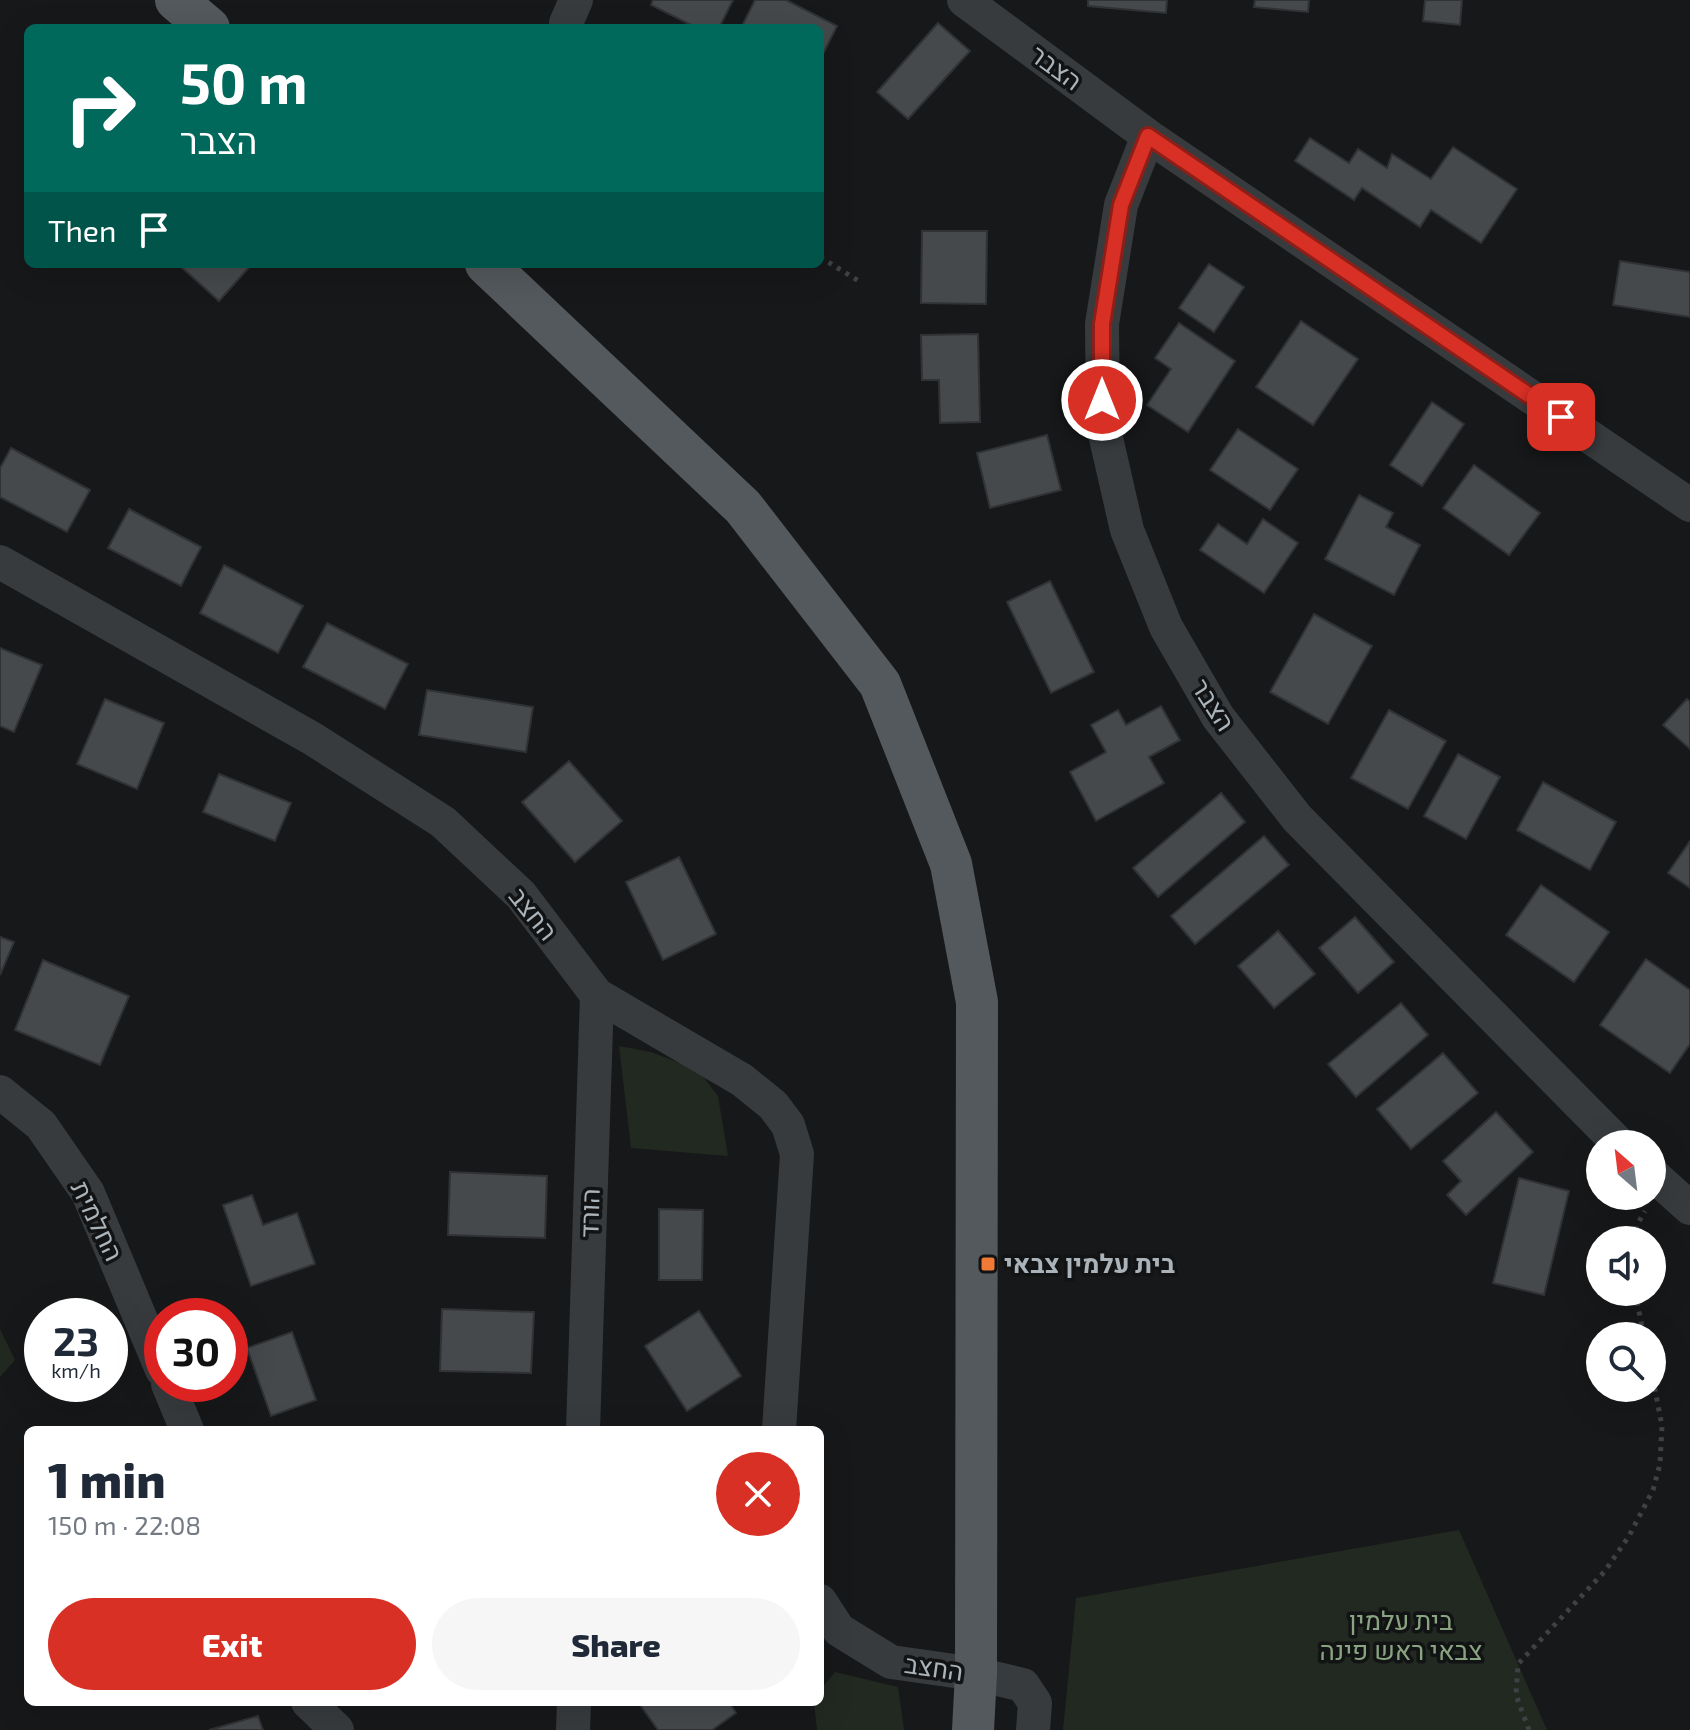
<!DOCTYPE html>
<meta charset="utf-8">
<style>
:root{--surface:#fff;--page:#f6f6f7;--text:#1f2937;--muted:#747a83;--accent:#d93025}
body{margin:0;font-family:"Exo 2",Heebo,sans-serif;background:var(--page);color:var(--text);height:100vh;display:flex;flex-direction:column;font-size:30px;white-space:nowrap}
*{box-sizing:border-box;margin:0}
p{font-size:26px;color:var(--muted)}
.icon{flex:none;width:44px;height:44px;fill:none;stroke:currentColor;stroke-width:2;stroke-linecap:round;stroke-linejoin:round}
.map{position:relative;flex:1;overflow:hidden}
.details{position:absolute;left:24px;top:1426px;width:800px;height:280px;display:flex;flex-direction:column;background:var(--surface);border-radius:12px;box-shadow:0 8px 32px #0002}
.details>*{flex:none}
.top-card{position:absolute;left:24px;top:24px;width:800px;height:244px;border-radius:12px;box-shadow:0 8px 32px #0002;background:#00695c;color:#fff;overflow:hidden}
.needle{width:52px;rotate:332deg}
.buttons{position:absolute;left:1586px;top:1130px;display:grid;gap:16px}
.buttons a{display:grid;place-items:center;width:80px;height:80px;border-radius:50%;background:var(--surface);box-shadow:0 8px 32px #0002;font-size:40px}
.speed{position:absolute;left:24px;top:1298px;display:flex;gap:16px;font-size:40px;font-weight:700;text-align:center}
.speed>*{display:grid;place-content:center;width:104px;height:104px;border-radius:50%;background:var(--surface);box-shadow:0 8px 32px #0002;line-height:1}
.speed small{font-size:20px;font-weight:400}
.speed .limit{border:12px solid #d22;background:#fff;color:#111}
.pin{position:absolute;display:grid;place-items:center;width:68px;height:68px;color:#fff;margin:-34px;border-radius:16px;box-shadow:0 4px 12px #0006}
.me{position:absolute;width:88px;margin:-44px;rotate:0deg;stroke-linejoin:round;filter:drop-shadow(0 0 6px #0008)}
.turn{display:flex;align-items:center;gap:28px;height:168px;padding:0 24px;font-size:36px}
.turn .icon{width:104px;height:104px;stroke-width:2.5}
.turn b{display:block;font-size:56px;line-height:68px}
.then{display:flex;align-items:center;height:76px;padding:0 24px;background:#0003;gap:16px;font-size:30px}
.round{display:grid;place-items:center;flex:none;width:84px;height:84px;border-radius:42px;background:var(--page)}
.summary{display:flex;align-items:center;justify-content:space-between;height:136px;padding:0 24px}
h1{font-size:48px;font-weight:800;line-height:60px}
.cta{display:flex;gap:16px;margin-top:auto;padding:16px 24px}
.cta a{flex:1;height:92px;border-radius:48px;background:var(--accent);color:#fff;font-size:32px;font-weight:800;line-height:92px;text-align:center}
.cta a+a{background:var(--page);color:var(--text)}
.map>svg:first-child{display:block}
.green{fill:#222921}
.building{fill:#46494c;stroke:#313235;stroke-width:2}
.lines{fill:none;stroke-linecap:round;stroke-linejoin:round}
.path{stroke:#3e4245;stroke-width:5;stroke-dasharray:4 6;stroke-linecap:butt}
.minor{stroke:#383b3e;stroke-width:34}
.major{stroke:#54595d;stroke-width:42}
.route-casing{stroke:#8d1f18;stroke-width:20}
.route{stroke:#d93025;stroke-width:14}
.poi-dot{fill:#f27a37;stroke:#121314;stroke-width:3}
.labels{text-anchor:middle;stroke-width:7;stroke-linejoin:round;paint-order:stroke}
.street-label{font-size:26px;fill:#a9b3b9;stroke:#121314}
.poi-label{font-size:26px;font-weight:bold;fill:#a9b3b9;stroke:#121314;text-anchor:start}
.park-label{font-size:26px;fill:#89a480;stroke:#121314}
</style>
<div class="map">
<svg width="1690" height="1730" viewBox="0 0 1690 1730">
<rect width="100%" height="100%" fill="#171819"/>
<!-- green -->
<g class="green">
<polygon points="619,1046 651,1052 698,1070 718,1096 728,1156 631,1148"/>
<polygon points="0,1329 15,1360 0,1377"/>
<polygon points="1459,1530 1547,1730 1063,1730 1076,1598"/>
<polygon points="835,1672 898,1687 904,1730 817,1730 814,1702 820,1702 820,1690"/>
</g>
<!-- building -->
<g class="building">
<polygon points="653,0 733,0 719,28 697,28 651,5"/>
<polygon points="755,0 786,0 837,26 820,60 820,28 741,28"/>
<polygon points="1088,0 1167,0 1166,13 1088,6"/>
<polygon points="1255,0 1309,0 1308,12 1254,7"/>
<polygon points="1425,0 1462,0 1460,25 1423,21"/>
<polygon points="938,23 970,51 908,119 877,92"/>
<polygon points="1310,138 1349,163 1358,149 1387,168 1392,154 1431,179 1453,147 1517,189 1481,243 1431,210 1420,227 1362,188 1354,200 1295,161"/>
<polygon points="922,231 987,231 986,304 921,303"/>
<polygon points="1620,261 1690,272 1690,317 1613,305"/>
<polygon points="178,264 252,264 219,301"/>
<polygon points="1209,264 1244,287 1214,332 1179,308"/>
<polygon points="1301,321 1358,359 1313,425 1256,387"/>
<polygon points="1179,323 1235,361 1188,432 1147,405 1171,369 1155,358"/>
<polygon points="978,334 980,422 940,423 939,380 922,380 921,335"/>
<polygon points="1432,402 1464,424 1422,486 1390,465"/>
<polygon points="1238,429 1298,469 1270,510 1210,470"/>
<polygon points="1047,435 1061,490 990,508 977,453"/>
<polygon points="11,448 90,490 67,532 0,497 0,468"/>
<polygon points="1474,465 1540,513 1509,555 1443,508"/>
<polygon points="1359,495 1393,513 1386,527 1420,545 1394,595 1325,559"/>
<polygon points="129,509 201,547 181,586 108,548"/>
<polygon points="1263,519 1298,543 1264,593 1200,550 1218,524 1247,544"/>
<polygon points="224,565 303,606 278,653 200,613"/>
<polygon points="1050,581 1094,672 1051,693 1007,602"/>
<polygon points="1314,614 1372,646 1328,724 1270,692"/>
<polygon points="327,623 408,664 385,709 303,667"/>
<polygon points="0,648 42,665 14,732 0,726"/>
<polygon points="427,690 533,707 526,752 419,735"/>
<polygon points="105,699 164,723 137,789 77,764"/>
<polygon points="1687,699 1690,702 1690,749 1663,725"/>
<polygon points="1161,706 1180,740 1149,757 1164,783 1096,821 1070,772 1106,752 1091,725 1118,710 1126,725"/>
<polygon points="1389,710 1446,741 1408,809 1351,778"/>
<polygon points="1458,754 1500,777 1466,839 1424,816"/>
<polygon points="569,761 622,821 575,862 522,802"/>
<polygon points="219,774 291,803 275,841 203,812"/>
<polygon points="1543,782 1616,822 1590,870 1517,830"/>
<polygon points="1221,793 1245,822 1158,897 1133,868"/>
<polygon points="1264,836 1289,865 1195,944 1171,916"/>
<polygon points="1690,841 1690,888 1668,873"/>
<polygon points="679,857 716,934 663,960 626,882"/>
<polygon points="1541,885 1609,932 1574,982 1506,935"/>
<polygon points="1355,917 1394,962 1358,993 1319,948"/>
<polygon points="1278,931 1315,974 1274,1008 1238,966"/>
<polygon points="0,937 14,942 0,975"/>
<polygon points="1646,959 1690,990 1690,1044 1670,1073 1600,1025"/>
<polygon points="43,960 129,996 100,1065 15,1030"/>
<polygon points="1401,1003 1428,1035 1356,1097 1328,1064"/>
<polygon points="1443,1053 1478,1093 1411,1149 1377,1109"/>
<polygon points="1496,1112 1533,1152 1466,1215 1447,1195 1461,1181 1443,1161"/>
<polygon points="450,1172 547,1176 545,1238 448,1235"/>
<polygon points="1519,1178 1569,1191 1544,1295 1493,1283"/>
<polygon points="252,1195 263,1225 297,1213 315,1264 251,1286 223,1205"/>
<polygon points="659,1209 703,1210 702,1280 659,1280"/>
<polygon points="442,1309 534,1312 531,1373 440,1371"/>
<polygon points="699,1311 741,1376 687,1411 645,1346"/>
<polygon points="292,1332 316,1400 271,1416 247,1348"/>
<polygon points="638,1702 729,1702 736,1713 712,1730 658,1730"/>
<polygon points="258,1716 263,1730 209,1730"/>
</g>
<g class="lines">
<!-- path -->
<g class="path">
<polyline points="820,257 862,283"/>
<polyline points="1634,1240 1637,1225 1645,1211"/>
<polyline points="1635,1292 1644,1336"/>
<polyline points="1529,1730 1516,1695 1518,1664 1605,1571 1629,1536 1653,1490 1660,1464 1662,1426 1652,1374"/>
</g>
<!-- minor -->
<g class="minor">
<polyline points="964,0 1148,136 1690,505"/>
<polyline points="566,23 576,0"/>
<polyline points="1148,136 1121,205 1102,324 1103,425 1127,530 1166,627 1218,717 1297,818 1619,1144"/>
<polyline points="0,562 313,739 443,822 521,895 597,995 742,1080 773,1105 788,1125 797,1154 779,1430"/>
<polyline points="0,1092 41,1125 88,1193 162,1370"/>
<polyline points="1652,1174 1690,1208"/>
<polyline points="168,1384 187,1430"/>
<polyline points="583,1430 597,995"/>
<polyline points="820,1601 839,1630 891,1662 976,1674 1023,1685 1035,1703 1033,1730"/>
<polyline points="308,1702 337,1730"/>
<polyline points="573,1730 574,1702"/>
</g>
<!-- major -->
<g class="major">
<polyline points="176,0 209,28"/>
<polyline points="486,264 743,507 880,684 951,864 977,1002 976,1674 973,1730"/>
</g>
</g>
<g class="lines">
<!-- route casing -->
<g class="route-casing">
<polyline id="route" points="1102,400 1102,324 1121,205 1148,136 1561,417"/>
</g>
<!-- route -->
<use href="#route" class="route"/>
</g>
<!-- markers -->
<rect class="poi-dot" x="980" y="1256" width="16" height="16" rx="4"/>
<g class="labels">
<!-- street labels -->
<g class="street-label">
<text transform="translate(1056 68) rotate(36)" y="9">הצבר</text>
<text transform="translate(1213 705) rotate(57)" y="9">הצבר</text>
<text transform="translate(533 914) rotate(51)" y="9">החצב</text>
<text transform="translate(590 1213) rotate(-88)" y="9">הורד</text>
<text transform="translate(97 1221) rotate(64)" y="9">החלמית</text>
<text transform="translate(934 1668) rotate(8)" y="9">החצב</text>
</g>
<!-- poi labels -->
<g class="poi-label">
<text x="1004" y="1273">בית עלמין צבאי</text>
</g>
<!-- park labels -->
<g class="park-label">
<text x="1401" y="1630">בית עלמין<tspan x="1401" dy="30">צבאי ראש פינה</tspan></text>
</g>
</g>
</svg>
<div class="buttons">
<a><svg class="needle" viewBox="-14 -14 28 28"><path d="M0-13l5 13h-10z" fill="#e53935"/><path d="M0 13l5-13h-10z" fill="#747a83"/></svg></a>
<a><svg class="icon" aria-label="sound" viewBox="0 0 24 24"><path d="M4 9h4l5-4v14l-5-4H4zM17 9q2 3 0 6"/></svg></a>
<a><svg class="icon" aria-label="search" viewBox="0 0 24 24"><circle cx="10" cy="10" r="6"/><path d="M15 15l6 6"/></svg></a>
</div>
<div class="speed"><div>23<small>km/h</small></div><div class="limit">30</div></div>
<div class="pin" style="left:1561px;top:417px;background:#d93025"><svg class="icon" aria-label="arrive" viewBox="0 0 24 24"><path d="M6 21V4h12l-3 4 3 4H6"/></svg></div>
<svg class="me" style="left:1102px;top:400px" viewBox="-20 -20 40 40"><circle r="17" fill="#d93025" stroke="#fff" stroke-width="3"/><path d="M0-11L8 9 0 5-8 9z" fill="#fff"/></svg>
<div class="top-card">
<div class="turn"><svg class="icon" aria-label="right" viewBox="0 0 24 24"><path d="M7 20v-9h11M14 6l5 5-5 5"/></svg><div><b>50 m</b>הצבר</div></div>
<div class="then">Then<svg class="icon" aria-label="arrive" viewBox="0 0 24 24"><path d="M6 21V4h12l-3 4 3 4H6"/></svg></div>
</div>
<section class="details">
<div class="summary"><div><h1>1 min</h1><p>150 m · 22:08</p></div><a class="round" style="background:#d93025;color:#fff"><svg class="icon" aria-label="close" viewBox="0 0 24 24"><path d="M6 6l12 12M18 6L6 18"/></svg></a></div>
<div class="cta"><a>Exit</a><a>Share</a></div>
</section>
</div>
